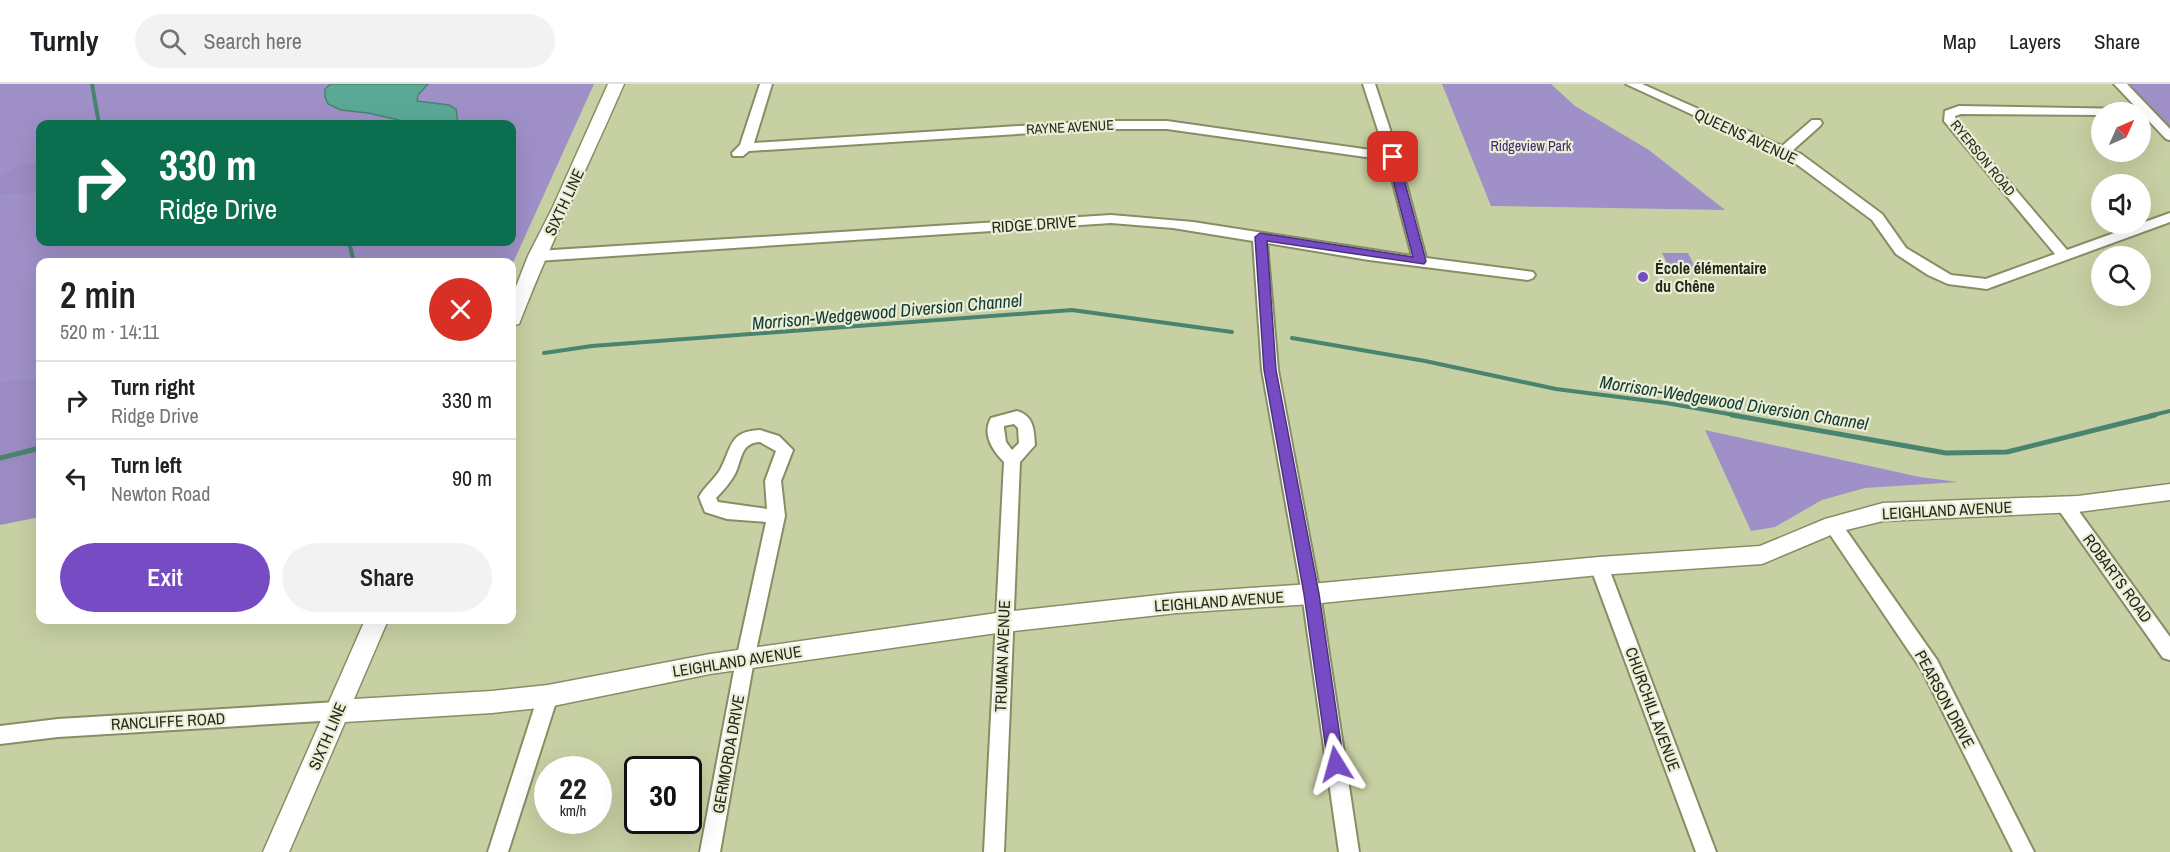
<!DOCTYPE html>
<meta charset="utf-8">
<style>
:root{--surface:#fff;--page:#f2f2f2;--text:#202124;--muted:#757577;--line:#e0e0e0;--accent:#774bc3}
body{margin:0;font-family:"Archivo Narrow",sans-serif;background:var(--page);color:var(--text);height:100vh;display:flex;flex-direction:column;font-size:22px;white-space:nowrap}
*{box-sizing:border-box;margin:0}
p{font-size:20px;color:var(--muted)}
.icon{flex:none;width:33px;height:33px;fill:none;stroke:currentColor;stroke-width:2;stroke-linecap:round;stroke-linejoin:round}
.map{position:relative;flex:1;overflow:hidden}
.drawer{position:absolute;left:36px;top:174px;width:480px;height:366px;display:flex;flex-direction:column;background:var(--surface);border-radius:12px;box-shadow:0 6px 24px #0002}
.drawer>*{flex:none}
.hud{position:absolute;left:36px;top:36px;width:480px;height:126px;border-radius:12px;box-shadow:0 6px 24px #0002;background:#0b6e4f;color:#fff;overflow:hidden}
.needle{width:39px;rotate:45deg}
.fabs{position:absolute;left:2091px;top:18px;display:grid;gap:12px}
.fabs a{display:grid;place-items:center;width:60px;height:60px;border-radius:50%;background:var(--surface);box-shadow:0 6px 24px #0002;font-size:30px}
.speed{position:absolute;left:534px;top:672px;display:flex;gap:12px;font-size:30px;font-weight:700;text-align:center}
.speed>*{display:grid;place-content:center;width:78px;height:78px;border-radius:50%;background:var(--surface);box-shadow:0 6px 24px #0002;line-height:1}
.speed small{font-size:15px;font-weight:400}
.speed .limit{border:3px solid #111;border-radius:9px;background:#fff;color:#111}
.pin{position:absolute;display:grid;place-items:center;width:51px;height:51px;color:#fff;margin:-26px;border-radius:12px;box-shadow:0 3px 9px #0006}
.me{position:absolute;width:66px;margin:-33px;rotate:352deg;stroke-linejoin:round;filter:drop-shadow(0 0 4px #0008)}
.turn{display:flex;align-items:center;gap:21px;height:126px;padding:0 24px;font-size:27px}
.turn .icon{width:78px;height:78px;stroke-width:2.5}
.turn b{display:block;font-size:42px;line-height:51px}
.round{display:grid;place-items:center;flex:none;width:63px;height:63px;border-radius:32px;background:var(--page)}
.headline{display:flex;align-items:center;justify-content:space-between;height:102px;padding:0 24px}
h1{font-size:36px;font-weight:600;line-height:45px}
.button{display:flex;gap:12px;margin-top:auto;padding:12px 24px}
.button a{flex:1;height:69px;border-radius:36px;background:var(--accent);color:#fff;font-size:24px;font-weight:600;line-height:69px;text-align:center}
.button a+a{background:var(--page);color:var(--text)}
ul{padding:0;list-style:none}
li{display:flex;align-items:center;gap:18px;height:78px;padding:0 24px;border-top:2px solid var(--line)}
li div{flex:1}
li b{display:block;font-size:22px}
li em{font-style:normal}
header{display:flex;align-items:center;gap:36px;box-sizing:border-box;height:84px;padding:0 30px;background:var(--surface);border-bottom:2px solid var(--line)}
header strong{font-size:28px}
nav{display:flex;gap:33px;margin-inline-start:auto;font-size:21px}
.search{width:420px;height:54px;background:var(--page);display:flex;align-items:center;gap:15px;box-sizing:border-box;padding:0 21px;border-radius:33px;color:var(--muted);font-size:22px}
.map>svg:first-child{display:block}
.green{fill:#9f90c8;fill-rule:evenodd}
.forest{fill:#9a8bc3}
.water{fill:#5aa996;stroke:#4a8370;stroke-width:1.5}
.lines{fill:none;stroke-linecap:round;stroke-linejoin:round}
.stream-far1{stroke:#4a8370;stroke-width:4}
.stream{stroke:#4a8370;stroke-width:5}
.minor-casing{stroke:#868e64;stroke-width:4}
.tertiary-casing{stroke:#868e64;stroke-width:3}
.minor{fill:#fff;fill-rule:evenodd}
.tertiary{fill:#fff;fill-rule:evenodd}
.route{fill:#774bc3;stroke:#4d317f;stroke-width:1.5}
.poi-dot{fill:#774bc3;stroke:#e9eed7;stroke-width:2}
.labels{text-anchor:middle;stroke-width:4.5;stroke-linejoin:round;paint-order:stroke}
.far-street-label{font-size:14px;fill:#262918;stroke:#e9eed7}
.far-park-label{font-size:14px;fill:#3f276b;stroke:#e9eed7}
.street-label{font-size:16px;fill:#262918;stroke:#e9eed7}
.poi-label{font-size:16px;font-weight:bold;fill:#262918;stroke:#e9eed7;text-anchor:start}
.water-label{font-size:18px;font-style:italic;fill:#143931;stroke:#e9eed7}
</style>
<header>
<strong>Turnly</strong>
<div class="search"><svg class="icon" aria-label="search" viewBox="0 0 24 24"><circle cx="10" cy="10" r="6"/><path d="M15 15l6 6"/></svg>Search here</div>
<nav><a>Map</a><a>Layers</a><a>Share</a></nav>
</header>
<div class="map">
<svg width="2170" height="768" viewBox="0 0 2170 768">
<rect width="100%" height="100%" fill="#c7d0a3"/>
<!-- green -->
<g class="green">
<path d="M0,0H594L512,181V178H40V313L0,317ZM40,40H512V158H40Z"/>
<polygon points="1442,0 1551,0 1575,22 1649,66 1725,126 1491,122"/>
<polygon points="2127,0 2170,0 2170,43"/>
<polygon points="1662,169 1688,169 1697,187 1671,187"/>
<polygon points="1705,346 1920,393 1958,398 1865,404 1822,416 1775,443 1751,447"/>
</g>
<!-- forest -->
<g class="forest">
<polygon points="22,80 40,80 40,108 0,111 0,92"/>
<polygon points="40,295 40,433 0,441 0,298"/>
</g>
<!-- water -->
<polygon class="water" points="331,0 428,0 418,11 417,17 449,21 456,25 458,40 416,40 368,29 341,26 328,20 325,13 325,5"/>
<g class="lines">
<!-- stream-far1 -->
<g class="stream-far1">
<polyline points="92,0 99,40"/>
<polyline points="349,158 354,178"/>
<polyline points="1292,254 1425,277 1556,305 1666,319 1740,332"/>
<polyline points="544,269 592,262 1072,226 1232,248"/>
<polyline points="2149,332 2170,327"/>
</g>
<!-- stream -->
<g class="stream">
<polyline points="1732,331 1946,369 2007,368 2155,331"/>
<polyline points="0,374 40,364"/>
</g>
<!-- minor casing -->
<g class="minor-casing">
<g id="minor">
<polygon points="760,0 772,0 754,59 1097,37 1167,37 1385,68 1363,0 1375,0 1399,73 1426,174 1533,188 1535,191 1533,194 1528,196 1369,176 1267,159 1278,286 1320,510 1359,768 1339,768 1302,510 1262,286 1253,157 1173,144 1111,139 537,177 530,172 537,167 1111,131 1193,138 1412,172 1387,76 1167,45 1097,45 749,67 743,72 733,72 732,69 740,61"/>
<polygon points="1626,0 1642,0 1782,62 1812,36 1820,36 1822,39 1820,42 1792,67 1801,70 1882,130 1906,164 1951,191 1986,195 2055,170 1944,37 1945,27 1959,22 2132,25 2134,28 2102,28 2102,31 1961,30 1955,32 1956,36 2067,166 2170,129 2170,138 1992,203 1987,205 1948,200 1928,191 1896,170 1872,136 1791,76"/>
<polygon points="2114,0 2127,0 2170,45 2170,56 2166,55"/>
<path d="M1017,327C1034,332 1034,346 1035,361L1020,378L1004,768H984L1004,378C992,366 982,350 991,334ZM1014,340L1018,344L1019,359L1012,366L1006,358L1004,344V342Z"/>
<path d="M760,346L779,352L793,366L781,397L785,432L754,576L720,768H700L736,576L766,438L727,435L705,428L699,413C704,403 714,396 720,386C732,365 728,347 760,346ZM760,358L776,367L765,397L767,425L718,418L716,414C723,407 730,399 735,390C742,376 740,359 760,358Z"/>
<polygon points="2064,413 2070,415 2170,553 2170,576 2163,574 2058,425 2056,420 2058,415"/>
<polygon points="1833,434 1839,436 1937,576 2034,768 2013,768 1923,588 1827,446 1824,441 1827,436"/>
<polygon points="1599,475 1605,477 1608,482 1716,768 1696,768 1590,482 1593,477"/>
<polygon points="548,604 555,606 558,612 508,768 488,768 538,612 541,606"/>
<polygon points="337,618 344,621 347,627 344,633 337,636 58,653 0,660 0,642 58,635"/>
</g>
</g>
<!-- tertiary casing -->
<g class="tertiary-casing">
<g id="tertiary">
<path d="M608,0H624C590,78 552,155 521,235L519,240L512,241V213L528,172L552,125Z"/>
<polygon points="2170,400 2170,416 2078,428 1883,437 1838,448 1762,480 1599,491 1311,520 1177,529 1004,548 710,590 548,623 492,629 345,638 289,768 263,768 365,536 388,536 354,615 492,607 548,601 710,570 1004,528 1177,509 1311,500 1599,473 1760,462 1825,435 1883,419 2078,412"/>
</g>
</g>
<!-- minor -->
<use href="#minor" class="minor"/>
<!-- tertiary -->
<use href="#tertiary" class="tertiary"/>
</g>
<!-- route -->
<polygon class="route" points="1393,70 1398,73 1426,177 1424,180 1267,157 1276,286 1319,510 1344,680 1342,685 1336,687 1330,685 1328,680 1304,510 1264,286 1255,153 1260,149 1413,173 1387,73"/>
<!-- markers -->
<circle class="poi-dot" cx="1643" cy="193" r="6"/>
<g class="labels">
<!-- far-street labels -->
<g class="far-street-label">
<text transform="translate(1070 43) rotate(-3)" y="5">RAYNE AVENUE</text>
<text transform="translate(1983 74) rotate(51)" y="5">RYERSON ROAD</text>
</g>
<!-- far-park labels -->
<g class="far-park-label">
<text x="1531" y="67">Ridgeview Park</text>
</g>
<!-- street labels -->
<g class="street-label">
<text transform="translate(1746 52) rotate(25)" y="6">QUEENS AVENUE</text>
<text transform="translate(564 118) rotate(-65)" y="6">SIXTH LINE</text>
<text transform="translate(1034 140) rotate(-4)" y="6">RIDGE DRIVE</text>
<text transform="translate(1947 426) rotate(-3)" y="6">LEIGHLAND AVENUE</text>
<text transform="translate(2118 494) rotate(54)" y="6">ROBARTS ROAD</text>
<text transform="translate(1219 517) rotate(-4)" y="6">LEIGHLAND AVENUE</text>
<text transform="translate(1002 572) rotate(-88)" y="6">TRUMAN AVENUE</text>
<text transform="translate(737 577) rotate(-9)" y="6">LEIGHLAND AVENUE</text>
<text transform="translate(1945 615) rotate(62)" y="6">PEARSON DRIVE</text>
<text transform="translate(1653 625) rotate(70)" y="6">CHURCHILL AVENUE</text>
<text transform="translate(168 637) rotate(-3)" y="6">RANCLIFFE ROAD</text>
<text transform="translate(327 652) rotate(-67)" y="6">SIXTH LINE</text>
<text transform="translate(728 670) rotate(-80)" y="6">GERMORDA DRIVE</text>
</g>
<!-- poi labels -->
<g class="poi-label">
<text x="1655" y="190">École élémentaire<tspan x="1655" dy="18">du Chêne</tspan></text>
</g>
<!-- water labels -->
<g class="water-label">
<text transform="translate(887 228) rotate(-5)" y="6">Morrison-Wedgewood Diversion Channel</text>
<text transform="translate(1734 319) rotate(9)" y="6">Morrison-Wedgewood Diversion Channel</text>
</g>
</g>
</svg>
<div class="fabs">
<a><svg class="needle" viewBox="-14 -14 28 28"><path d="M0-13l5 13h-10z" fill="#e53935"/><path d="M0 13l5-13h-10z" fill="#757577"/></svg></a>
<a><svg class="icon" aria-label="sound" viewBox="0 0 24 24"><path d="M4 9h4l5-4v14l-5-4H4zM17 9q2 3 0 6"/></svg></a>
<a><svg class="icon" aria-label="search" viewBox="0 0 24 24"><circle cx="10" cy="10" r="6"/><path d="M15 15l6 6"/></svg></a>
</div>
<div class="speed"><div>22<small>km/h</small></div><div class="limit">30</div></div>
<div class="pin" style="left:1393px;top:73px;background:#d93025"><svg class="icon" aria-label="arrive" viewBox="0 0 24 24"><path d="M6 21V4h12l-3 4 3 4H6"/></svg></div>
<svg class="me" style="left:1336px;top:680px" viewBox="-20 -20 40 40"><path d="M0-17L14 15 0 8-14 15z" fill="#774bc3" stroke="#fff" stroke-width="4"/></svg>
<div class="hud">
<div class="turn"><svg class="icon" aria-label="right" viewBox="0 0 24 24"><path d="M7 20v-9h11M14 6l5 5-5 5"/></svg><div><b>330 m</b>Ridge Drive</div></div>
</div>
<section class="drawer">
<div class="headline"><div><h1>2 min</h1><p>520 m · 14:11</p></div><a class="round" style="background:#d93025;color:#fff"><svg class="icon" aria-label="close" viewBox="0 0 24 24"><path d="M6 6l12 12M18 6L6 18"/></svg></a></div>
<ul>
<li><svg class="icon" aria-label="right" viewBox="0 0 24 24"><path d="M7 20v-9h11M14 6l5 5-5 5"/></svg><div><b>Turn right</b><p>Ridge Drive</p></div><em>330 m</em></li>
<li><svg class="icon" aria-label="left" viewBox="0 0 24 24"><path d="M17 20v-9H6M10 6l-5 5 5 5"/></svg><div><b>Turn left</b><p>Newton Road</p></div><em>90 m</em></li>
</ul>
<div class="button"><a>Exit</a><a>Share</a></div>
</section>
</div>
